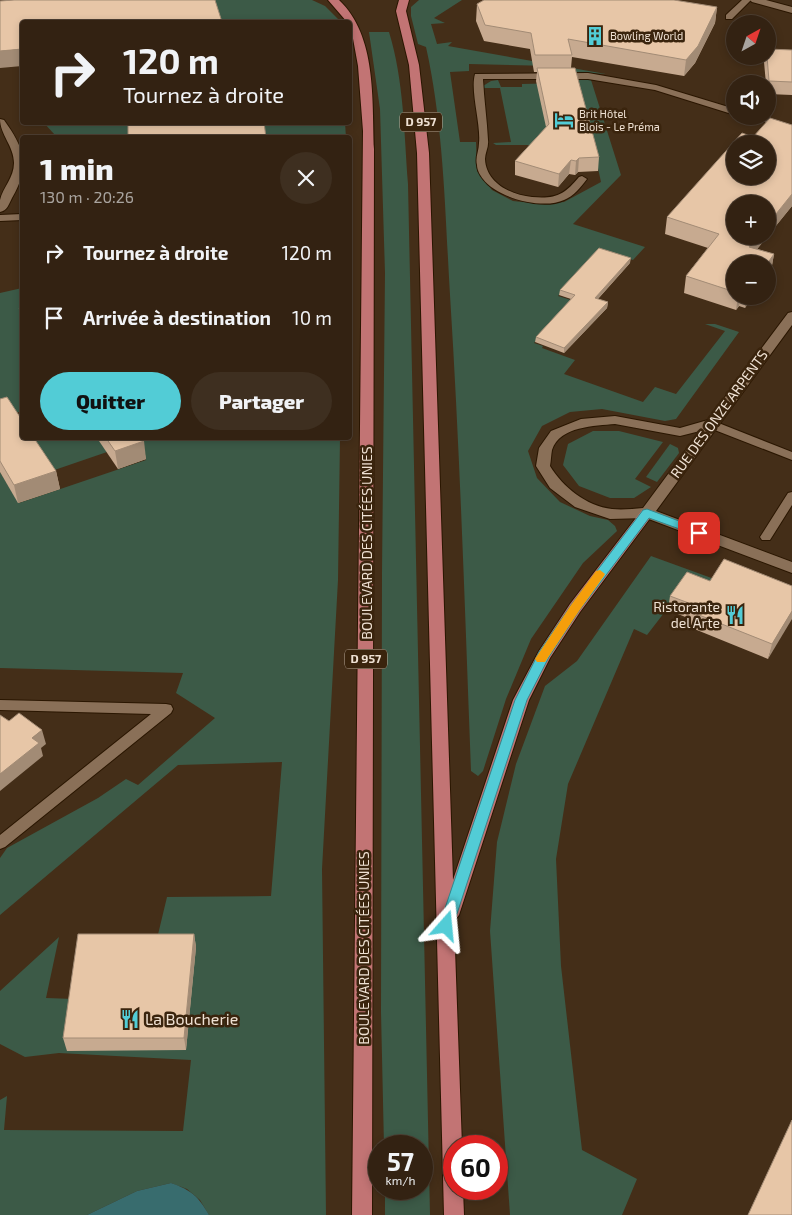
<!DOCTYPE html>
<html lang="fr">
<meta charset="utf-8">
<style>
:root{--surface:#332212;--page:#3e2f20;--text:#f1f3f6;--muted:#a9a49f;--line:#4e3f32;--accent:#52ccd6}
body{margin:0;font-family:"Exo 2",sans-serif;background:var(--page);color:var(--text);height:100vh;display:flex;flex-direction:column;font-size:19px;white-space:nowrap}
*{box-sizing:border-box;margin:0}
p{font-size:16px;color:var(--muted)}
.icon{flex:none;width:28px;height:28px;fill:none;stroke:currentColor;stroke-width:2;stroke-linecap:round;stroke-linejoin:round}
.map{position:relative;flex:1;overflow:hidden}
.panel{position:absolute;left:20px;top:135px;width:332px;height:305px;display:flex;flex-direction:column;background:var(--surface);border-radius:5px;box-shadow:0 2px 8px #0003,0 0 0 1px var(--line)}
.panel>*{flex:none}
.banner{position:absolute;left:20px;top:20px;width:332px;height:105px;border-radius:5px;box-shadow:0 2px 8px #0003,0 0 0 1px var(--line);background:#332212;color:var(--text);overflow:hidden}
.needle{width:32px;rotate:40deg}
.buttons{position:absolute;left:726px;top:15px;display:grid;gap:10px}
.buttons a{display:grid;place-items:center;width:50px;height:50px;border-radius:50%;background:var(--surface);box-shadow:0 2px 8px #0003,0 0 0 1px var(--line);font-size:25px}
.speed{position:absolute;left:368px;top:1135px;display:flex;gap:10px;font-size:25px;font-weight:700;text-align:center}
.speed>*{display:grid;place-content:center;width:65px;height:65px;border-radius:50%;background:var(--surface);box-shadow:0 2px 8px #0003,0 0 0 1px var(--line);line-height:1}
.speed small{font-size:12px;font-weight:400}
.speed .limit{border:8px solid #d22;background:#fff;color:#111}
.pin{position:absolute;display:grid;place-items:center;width:42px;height:42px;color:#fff;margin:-21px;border-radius:10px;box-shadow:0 2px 8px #0006}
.me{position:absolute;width:55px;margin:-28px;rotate:18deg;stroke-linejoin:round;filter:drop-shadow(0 0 4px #0008)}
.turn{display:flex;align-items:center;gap:18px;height:105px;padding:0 20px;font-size:22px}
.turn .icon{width:65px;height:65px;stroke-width:2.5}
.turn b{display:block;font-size:35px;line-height:42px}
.round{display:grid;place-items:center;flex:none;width:52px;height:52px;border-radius:26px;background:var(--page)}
.summary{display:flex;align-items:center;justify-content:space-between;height:85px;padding:0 20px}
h1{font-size:30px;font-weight:800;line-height:38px}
.action{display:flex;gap:10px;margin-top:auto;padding:10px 20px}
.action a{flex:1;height:58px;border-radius:30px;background:var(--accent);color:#111;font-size:20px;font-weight:800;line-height:58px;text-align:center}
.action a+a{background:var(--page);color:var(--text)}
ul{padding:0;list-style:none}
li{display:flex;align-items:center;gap:15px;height:65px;padding:0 20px}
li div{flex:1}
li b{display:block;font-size:19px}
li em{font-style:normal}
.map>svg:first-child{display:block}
.green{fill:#3c5a47}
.water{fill:#386c6e}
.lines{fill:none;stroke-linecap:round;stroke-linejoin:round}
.lane-casing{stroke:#2a1601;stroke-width:2}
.street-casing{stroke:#2a1601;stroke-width:2}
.secondary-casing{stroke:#2a1601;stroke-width:2}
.primary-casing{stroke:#2a1601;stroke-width:2}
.lane{fill:#8a7058;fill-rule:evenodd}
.street{fill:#8a7058;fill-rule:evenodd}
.secondary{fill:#8a7058;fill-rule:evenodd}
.primary{fill:#c27474;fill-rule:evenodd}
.wall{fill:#c7aa90}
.shaded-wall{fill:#a28b75}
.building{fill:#e7c6a7;stroke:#a28b75;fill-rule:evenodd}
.route{fill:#52ccd6;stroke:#35858b}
.slow{fill:#f59e0b}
.labels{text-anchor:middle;stroke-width:5;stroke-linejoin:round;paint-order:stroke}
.far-poi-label{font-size:11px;fill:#efe1d3;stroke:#3a240d;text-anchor:start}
.shield{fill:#3a240d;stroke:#b9a898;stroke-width:1}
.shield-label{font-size:12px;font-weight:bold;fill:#efe1d3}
.street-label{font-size:14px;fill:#efe1d3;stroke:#3a240d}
.poi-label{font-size:14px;fill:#efe1d3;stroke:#3a240d;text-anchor:end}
.near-poi-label{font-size:16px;fill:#efe1d3;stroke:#3a240d;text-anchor:start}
</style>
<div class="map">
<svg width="792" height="1215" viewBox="0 0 792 1215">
<rect width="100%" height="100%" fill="#442e18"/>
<!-- green -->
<g class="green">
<polygon points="212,0 312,0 325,6 341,22 219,22"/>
<path d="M419,0H462L434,18L445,23L431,24L437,44L452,42L448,46L606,74L574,72L552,66L469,64V71L450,72L460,142H476L477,171L492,190L513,201L541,204L564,202L601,182L594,150L551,152L528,145H496L493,143L511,142L500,88H483V86L491,81L498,80L501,87H522V84L565,83L572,80H591L621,175L573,224L645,247L633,260L600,249L558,296L571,300L534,343L543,346L542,348L575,360L564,374L643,402L655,387L676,394L725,331L705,324H715L739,332L676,419L665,421L602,409L570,412L542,426L528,451L537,478L560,502L590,516L608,520L615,526L617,531L583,563L531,639L506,699L483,771L478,776L471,771C465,612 460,453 450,295C445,213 444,128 426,47L418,44L411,16V7Z"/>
<path d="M369,32H389C404,81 404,133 408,184L430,1215H385V1189H421V1146H384L381,1012L382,573L385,273L380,109Z"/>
<polygon points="44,123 131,123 130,137 67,137 55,135"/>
<polygon points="264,123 345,123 346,137 266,137"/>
<polygon points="22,288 22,411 0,418 0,293"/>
<polygon points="593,431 619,431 663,442 635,479 651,487 634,498 610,498 579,486 563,465 568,444"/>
<polygon points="22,438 98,438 107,452 37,476 17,441"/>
<polygon points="131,438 340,438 338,580 322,869 326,1215 209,1215 200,1200 187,1189 171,1183 137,1191 87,1215 0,1215 0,1100 7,1096 4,1130 183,1131 191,1060 59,1053 25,1057 0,1044 0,991 59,937 46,998 74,999 155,947 167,897 271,896 282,762 178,765 0,915 0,858 7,848 98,798 126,779 138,785 215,718 176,693 183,673 0,668 0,472 19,503 146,460"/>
<polygon points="670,444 678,448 679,453 657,482 646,477"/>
<polygon points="651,556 717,580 684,587 647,635 634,629 568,784 556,859 561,966 582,1150 637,1179 622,1215 510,1215 490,931 497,842 516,764 545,686 577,661"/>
</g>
<!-- water -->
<path class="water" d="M171,1183C191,1190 198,1196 209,1215H87L137,1191Z"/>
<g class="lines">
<!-- lane casing -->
<g class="lane-casing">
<g id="lane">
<polygon points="742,0 751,0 732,19 726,19 726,15"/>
<path d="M588,73L656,85L735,109V115L655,90L588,79H483C484,99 487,120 488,140C489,147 485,153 485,159C486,183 511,195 532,197C556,199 564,195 579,177L582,176L587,179C581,187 574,196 564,200C543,210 497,198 483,179C480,175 477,170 477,165C475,157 479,151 479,143C481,124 470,91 475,74Z"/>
<polygon points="747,116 761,116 792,126 792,132"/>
<polygon points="22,214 22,220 0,221 0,215"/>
<polygon points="711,420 792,452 792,460 707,427 705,424"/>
<polygon points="792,492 792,505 770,540 762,540 760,537 762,534 788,493"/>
<polygon points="0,700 166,704 171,705 173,709 171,713 5,847 0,849 0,835 151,714 0,710"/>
</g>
</g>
<!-- street casing -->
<g class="street-casing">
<g id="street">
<path d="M0,119L4,120C24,148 31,166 12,198C9,204 7,211 0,212C0,209 0,204 0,200C3,187 14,178 14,163C14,146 0,135 0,119Z"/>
<path d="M792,312V325L656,511L792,562V573L646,518L610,519L575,507L550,488L536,466L539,448L551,431L581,419L615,416L680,428L708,420L788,313ZM615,424L680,436L700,431L643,508C633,509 622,510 612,509C586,506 563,487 550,466C551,461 551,455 552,450C560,426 595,426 615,424Z"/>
</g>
</g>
<!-- secondary casing -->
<g class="secondary-casing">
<polygon id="secondary" points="750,0 766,0 792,7 792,13 752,2"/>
</g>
<!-- primary casing -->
<g class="primary-casing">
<g id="primary">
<path d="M328,0H339C377,36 372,100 374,149L372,1215H352L363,131L358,66L350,22H347Z"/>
<polygon points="399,0 409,0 406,11 419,65 429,153 453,880 513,700 539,651 570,604 642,510 652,510 654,513 580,612 550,658 529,700 459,915 454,921 462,1146 454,1146 454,1189 463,1189 464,1215 444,1215 417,153 409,65 396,11"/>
</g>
</g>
<!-- lane -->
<use href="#lane" class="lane"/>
<!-- street -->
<use href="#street" class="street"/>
<!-- secondary -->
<use href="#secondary" class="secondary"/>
<!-- primary -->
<use href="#primary" class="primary"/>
</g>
<!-- wall -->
<g class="wall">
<polygon points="477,4 717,7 715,23 695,63 684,76 572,57 571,68 599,157 598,171 578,172 575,175 569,174 558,187 515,175 515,161 546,127 536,81 537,72 534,72 530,49 484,41 476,21"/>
<polygon points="792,50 792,95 768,94 768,84 766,84 764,62 765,56"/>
<polygon points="792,125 792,206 757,249 774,254 771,271 735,264 735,296 753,296 745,308 739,306 736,310 684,293 686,276 708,248 665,234 667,217 753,137"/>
<polygon points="630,263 598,299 608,302 607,308 564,353 535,342 536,337 571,299 559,295 560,290"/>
<polygon points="22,307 22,324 19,308"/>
<polygon points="0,399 56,471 60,489 18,503 0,472"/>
<polygon points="97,438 141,438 146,459 118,469"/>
<polygon points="710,581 792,586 768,659 687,626 688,618 668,610 670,596"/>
<polygon points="194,934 196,947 186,1050 67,1051 63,1038"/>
</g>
<!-- shaded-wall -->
<g class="shaded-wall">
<polygon points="717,7 715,23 695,63 684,76 686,60"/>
<polygon points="22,49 22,66 0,68 0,51"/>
<polygon points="579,158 578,172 575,175 576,161"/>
<polygon points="571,160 569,174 558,187 559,174"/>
<polygon points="792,194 792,206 746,263 749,247 757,236 768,236 768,224"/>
<polygon points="774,254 771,271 768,276 767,264"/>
<polygon points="631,258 630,263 594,303 595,298"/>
<polygon points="738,296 741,296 739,306 736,310"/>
<polygon points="747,296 753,296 745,308"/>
<polygon points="608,302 607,308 564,353 564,348"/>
<polygon points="144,441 146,459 118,469 115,451"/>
<polygon points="56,471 60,489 18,503 14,485"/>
<polygon points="792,611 792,619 768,659 772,644"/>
<polygon points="42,730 46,744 41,748 43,756 0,791 0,774 32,738"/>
<polygon points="194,934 196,947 186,1050 184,1038"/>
</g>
<!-- building -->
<g class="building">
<polygon points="14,0 215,0 222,22 22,22 22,49 0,51 0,1"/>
<polygon points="484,0 674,0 717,7 698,46 686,60 568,39 572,55 535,55 531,33 485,25 477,4"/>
<polygon points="768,49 792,50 792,82 769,81 767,56"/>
<polygon points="537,68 575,68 599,157 579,158 576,161 571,160 559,174 515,161 549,124"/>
<path d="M770,118L792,125V194L768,224V204H735V236H757L749,247L774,254L767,264H735V292L686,276L719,234L667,217L742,133L753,137ZM735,144H768V176H735Z"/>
<polygon points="128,122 264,122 266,138 128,138"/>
<polygon points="599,248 631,258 595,298 608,302 564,348 536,337 575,295 560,290"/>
<polygon points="22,307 22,312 19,308"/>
<polygon points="7,397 22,420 22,438 34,438 56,471 14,485 0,461 0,399"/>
<polygon points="106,438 141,438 144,441 115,451"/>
<polygon points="724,559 792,586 792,611 772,644 689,611 694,605 670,596 687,572 710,581"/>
<polygon points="19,713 42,730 32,738 39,743 0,774 0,715 9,721"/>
<polygon points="78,934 194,934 184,1038 63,1038"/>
<polygon points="792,1120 792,1215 748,1215"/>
</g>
<!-- route -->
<polygon class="route" points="647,509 703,530 704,533 699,536 649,518 579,611 549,657 527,700 453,926 451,930 446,932 441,930 439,926 515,700 539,652 571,605 643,510"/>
<!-- slow -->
<polygon class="slow" points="600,570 605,574 604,576 579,611 545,662 537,662 535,659 571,605 596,571"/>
<!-- icons -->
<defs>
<g id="building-bare" transform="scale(1.5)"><path d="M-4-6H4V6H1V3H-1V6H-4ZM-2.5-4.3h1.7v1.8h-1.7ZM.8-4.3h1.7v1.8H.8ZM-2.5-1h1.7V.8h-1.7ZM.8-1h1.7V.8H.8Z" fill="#52ccd6" stroke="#3a240d" stroke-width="2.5" paint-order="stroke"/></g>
<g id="hotel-bare" transform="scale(1.5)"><path d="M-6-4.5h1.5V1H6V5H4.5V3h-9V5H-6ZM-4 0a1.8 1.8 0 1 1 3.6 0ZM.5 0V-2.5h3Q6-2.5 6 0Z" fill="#52ccd6" stroke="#3a240d" stroke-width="2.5" paint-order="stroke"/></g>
<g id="restaurant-bare" transform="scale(1.5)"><path d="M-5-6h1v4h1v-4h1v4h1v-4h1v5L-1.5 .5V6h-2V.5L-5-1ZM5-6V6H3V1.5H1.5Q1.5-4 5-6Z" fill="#52ccd6" stroke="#3a240d" stroke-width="2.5" paint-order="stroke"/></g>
</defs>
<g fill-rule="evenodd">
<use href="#building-bare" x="595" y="36"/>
<use href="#hotel-bare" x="564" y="120"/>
<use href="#restaurant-bare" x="735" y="615"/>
<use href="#restaurant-bare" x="130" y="1019"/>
</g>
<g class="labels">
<!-- far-poi labels -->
<g class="far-poi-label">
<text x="610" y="40">Bowling World</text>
<text x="579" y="118">Brit Hôtel<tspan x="579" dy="13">Blois - Le Préma</tspan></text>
</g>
<!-- shield labels -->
<g class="shield">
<rect x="400" y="112.5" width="42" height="19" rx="4"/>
<rect x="345" y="649.5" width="42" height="19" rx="4"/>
</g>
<g class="shield-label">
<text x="421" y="126">D 957</text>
<text x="366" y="663">D 957</text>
</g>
<!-- street labels -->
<g class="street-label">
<text transform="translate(719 414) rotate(-54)" y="5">RUE DES ONZE ARPENTS</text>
<text transform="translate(367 543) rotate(-90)" y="5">BOULEVARD DES CITÉES UNIES</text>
<text transform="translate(364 948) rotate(-90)" y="5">BOULEVARD DES CITÉES UNIES</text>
</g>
<!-- poi labels -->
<g class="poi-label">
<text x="720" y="612">Ristorante<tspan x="720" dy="16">del Arte</tspan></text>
</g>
<!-- near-poi labels -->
<g class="near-poi-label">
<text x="145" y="1025">La Boucherie</text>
</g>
</g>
</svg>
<div class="buttons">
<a><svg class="needle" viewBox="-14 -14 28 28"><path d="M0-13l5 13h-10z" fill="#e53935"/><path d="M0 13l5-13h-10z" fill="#a9a49f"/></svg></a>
<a><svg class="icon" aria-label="sound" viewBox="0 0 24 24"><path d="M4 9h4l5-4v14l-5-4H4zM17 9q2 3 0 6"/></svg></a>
<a><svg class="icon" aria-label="layers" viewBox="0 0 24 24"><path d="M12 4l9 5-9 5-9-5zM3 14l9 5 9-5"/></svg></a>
<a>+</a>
<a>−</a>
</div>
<div class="speed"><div>57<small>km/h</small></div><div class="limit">60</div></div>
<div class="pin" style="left:699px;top:533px;background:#d93025"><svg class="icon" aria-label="arrive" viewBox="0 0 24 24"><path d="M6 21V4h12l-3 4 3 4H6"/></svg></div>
<svg class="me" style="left:446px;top:926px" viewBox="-20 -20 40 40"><path d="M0-17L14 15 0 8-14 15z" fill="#52ccd6" stroke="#fff" stroke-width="4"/></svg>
<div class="banner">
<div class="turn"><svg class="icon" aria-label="right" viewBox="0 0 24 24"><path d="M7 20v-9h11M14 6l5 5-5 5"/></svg><div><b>120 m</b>Tournez à droite</div></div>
</div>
<section class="panel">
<div class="summary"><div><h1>1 min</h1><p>130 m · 20:26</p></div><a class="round"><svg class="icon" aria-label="close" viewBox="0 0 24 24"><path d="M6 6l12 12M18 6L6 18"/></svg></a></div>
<ul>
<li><svg class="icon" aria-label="right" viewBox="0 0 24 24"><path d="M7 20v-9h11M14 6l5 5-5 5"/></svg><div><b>Tournez à droite</b></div><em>120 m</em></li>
<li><svg class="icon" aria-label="arrive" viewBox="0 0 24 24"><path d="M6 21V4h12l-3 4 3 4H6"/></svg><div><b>Arrivée à destination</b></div><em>10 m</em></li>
</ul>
<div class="action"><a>Quitter</a><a>Partager</a></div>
</section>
</div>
